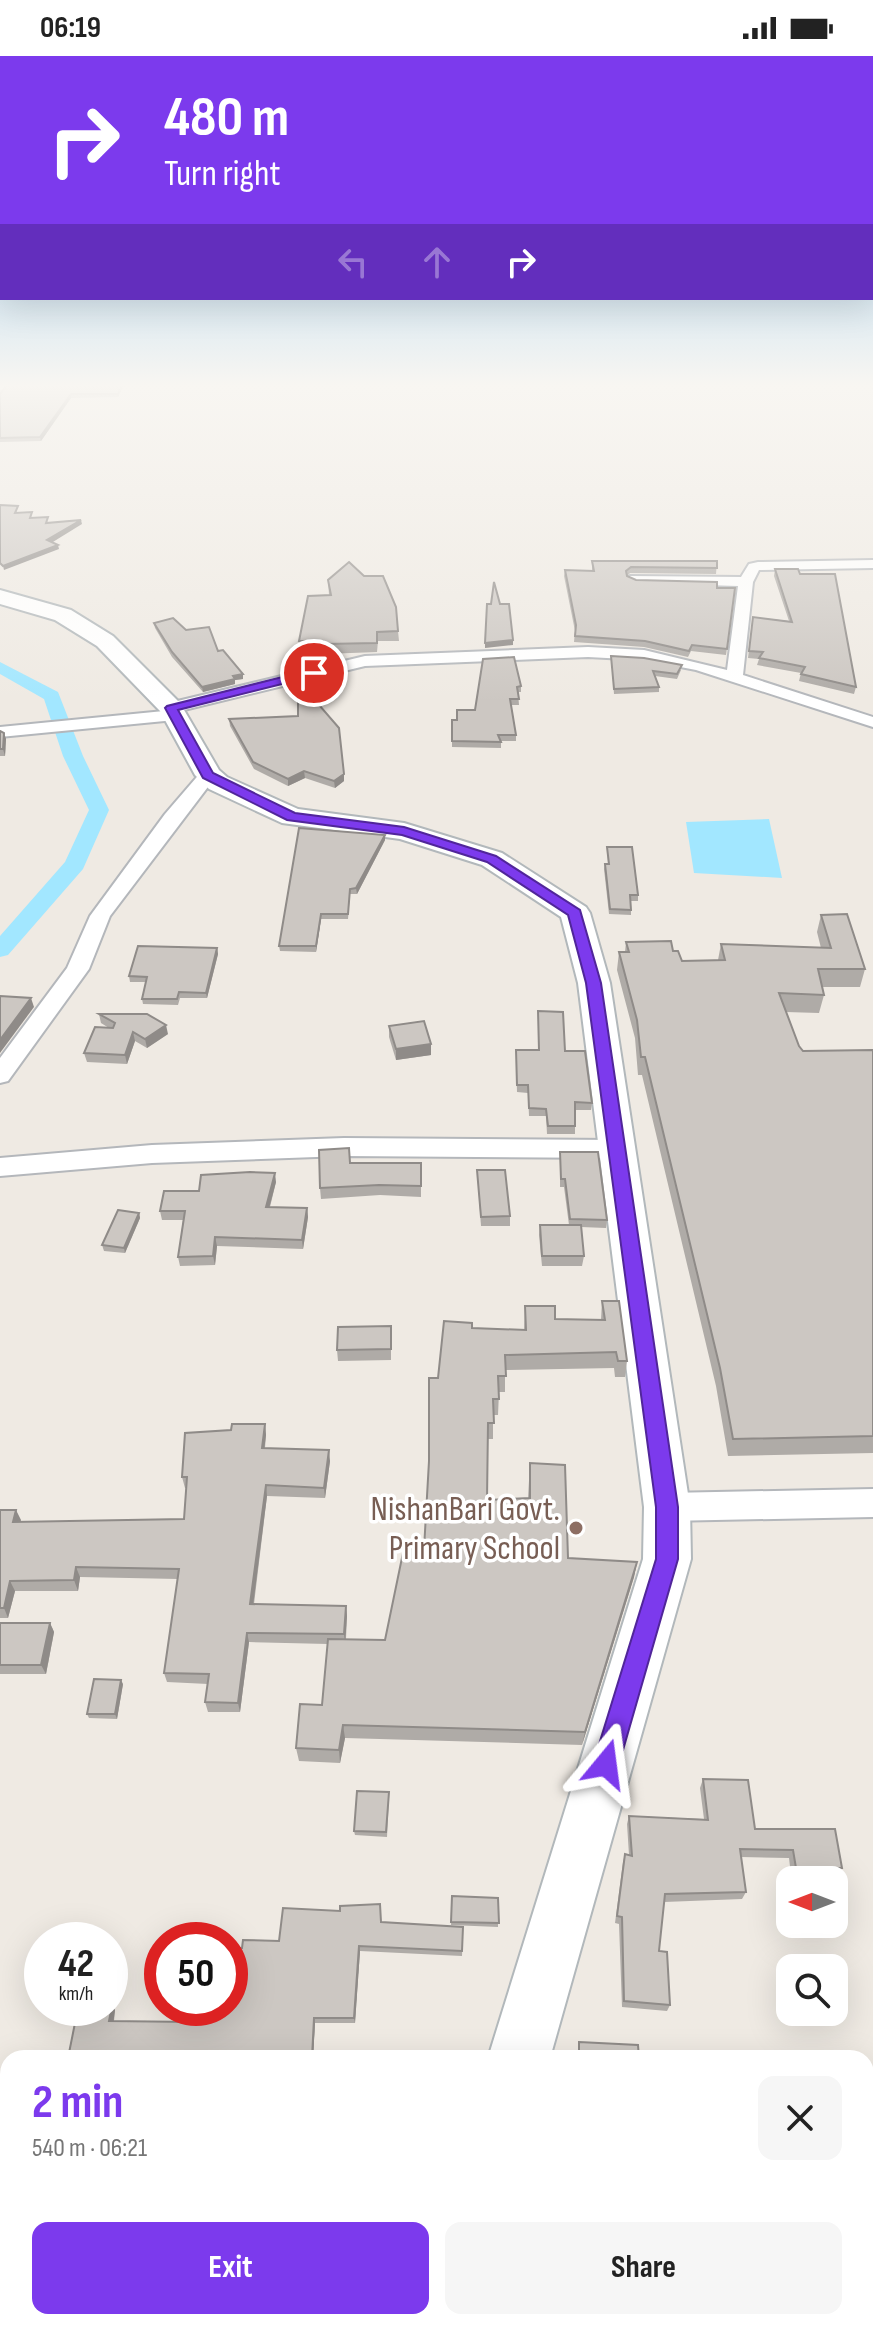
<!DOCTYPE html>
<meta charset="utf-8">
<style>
:root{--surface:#fff;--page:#f6f6f6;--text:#222;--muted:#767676;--accent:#7c3aed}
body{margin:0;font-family:"Sofia Sans Condensed",sans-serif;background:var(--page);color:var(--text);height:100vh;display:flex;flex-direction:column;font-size:30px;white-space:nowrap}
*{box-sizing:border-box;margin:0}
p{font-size:26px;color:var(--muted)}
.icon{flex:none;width:44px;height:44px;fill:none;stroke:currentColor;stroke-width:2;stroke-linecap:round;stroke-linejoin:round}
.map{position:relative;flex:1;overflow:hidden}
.details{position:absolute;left:0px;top:1994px;width:874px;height:280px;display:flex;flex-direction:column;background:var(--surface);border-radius:24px 24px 0 0;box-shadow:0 8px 32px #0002}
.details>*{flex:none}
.guide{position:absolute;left:0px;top:0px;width:874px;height:244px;box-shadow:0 8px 32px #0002;background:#7c3aed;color:#fff;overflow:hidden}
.needle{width:52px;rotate:270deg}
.controls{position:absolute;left:776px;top:1810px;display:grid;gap:16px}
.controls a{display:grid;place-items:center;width:72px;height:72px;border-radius:16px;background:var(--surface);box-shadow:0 8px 32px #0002;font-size:40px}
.speed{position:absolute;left:24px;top:1866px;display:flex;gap:16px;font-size:40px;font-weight:700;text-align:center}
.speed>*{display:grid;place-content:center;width:104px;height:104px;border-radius:50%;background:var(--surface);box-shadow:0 8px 32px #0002;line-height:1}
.speed small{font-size:20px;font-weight:400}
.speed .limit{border:12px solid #d22;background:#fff;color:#111}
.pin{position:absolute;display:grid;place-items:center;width:68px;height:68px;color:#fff;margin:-34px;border:4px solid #fff;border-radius:50%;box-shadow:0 2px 8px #0007}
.me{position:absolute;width:88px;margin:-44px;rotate:16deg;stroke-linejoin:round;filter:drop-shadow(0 0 6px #0008)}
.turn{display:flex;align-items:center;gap:28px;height:168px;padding:0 32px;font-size:36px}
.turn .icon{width:104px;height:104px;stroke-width:2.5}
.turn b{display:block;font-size:56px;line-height:68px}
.lanes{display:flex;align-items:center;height:76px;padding:0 32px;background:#0003;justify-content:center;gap:40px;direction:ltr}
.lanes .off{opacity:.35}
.round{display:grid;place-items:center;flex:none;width:84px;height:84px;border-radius:16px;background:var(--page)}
.head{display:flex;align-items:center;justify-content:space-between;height:136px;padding:0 32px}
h1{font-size:48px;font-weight:700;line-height:60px;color:var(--accent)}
.button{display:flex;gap:16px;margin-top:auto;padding:16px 32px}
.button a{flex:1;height:92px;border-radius:16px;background:var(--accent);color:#fff;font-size:32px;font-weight:700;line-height:92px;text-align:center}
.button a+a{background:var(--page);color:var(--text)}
.status{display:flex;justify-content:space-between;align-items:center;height:56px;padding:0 40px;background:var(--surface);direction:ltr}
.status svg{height:22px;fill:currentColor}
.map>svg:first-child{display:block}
.water{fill:#a2e7ff}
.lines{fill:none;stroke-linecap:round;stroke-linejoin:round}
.canal{fill:#a2e7ff;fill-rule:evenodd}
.minor-casing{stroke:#b4b7bb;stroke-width:4}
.secondary-casing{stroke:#b2b8bb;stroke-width:4}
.minor{fill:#fff;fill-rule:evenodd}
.secondary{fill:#fff;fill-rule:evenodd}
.wall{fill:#afaba7}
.shaded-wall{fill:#8f8b88}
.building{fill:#ccc7c2;stroke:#8f8b88;stroke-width:2}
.route{fill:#7c3aed;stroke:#51269a;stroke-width:2}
.education-dot{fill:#8d6e63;stroke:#fff;stroke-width:3}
.labels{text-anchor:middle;stroke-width:7;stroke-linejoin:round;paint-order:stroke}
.near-education-label{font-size:34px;fill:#785e54;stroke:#fff;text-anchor:end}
</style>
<div class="status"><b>06:19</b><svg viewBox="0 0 49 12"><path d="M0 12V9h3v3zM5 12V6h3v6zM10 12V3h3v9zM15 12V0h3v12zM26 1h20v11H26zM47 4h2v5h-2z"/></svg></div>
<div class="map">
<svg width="873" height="2274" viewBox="0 0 873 2274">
<rect width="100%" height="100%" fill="#efeae3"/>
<!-- water -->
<polygon class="water" points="769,763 782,822 694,817 686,766"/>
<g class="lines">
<!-- canal -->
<polygon class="canal" points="0,606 58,636 83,700 109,754 83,813 8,899 0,901 0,880 65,806 89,754 63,700 44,643 0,618"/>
<!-- minor casing -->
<g class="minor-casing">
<g id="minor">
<polygon points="873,504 873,512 759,514 753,526 743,619 873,661 873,671 696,614 644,604 588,601 365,610 180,655 184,659 175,664 0,681 0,671 164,655 165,648 365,600 588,591 644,594 727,614 738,530 635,527 628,523 630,520 741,521 749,508 758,506"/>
<polygon points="208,714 217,719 110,860 89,913 8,1025 0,1027 0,1002 67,912 90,860 165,758 202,715"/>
<polygon points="344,1082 616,1084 625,1087 629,1093 625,1099 616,1102 344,1100 152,1107 0,1120 0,1102 152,1089"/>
<polygon points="873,1433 873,1461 667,1465 656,1461 651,1451 656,1441 667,1437"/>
</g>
</g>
<!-- secondary casing -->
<g class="secondary-casing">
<g id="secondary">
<polygon points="0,327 10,327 0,335"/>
<polygon points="0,534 71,554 113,580 180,647 219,714 227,721 298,753 404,767 502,797 586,851 590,857 610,927 690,1451 691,1503 550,2002 488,2002 643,1503 644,1451 578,927 561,861 482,809 400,783 282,767 209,733 195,719 160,655 97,590 55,564 0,548"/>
<polygon points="463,2266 531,2266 530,2274 462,2274"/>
</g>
</g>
<!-- minor -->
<use href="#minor" class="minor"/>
<!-- secondary -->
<use href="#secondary" class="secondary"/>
</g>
<!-- wall -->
<g class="wall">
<polygon points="9,327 165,327 124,328 118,341 71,342 41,385 0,386 0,338"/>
<polygon points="592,505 717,505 716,518 630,517 627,520 636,524 717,532 735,532 726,599 691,595 688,601 644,591 574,586 575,575 564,520 565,514 592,515"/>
<polygon points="775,513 856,631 854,638 799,625 801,617 757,609 759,603 748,602 753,561 789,565 774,520"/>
<polygon points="328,524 398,575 399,585 378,585 377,596 325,598 324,595 300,595 299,585 329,539"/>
<polygon points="154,567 186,574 218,595 243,618 243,623 235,624 235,628 203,636 172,601 155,572"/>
<polygon points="611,600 681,614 677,623 655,620 659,631 659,636 614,638"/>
<polygon points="483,603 521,630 521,636 518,636 519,649 511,649 516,679 516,685 501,685 501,692 452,691 452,664 457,664 475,654"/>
<polygon points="319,649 344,725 335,732 305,722 288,730 254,713 230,670 229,663 298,660"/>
<polygon points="0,675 4,677 6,683 5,700 0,700"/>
<polygon points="385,779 385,784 357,838 350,838 348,863 321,863 316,896 280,895 279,890"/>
<polygon points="607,791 638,839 638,845 631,845 631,859 609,858 604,813 605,808 608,808"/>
<polygon points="821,859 865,913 860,931 822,931 824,939 819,957 786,956 799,990 803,995 873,994 873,1397 728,1400 716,1330 642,1019 638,1019 635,982 617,914 619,896 625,896 626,886 673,895 682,905 718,904 721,888 821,892 817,876"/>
<polygon points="217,892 218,898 207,942 180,942 178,949 143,948 142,943 146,926 130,926 129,920"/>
<polygon points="99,958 168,978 147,992 135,985 127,1008 87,1006 84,997 109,972 101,967"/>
<polygon points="389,970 431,999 396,1004 389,981"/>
<polygon points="565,995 592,1047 591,1054 575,1054 575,1078 547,1078 546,1060 529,1060 528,1037 517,1036 516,1001"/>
<polygon points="560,1096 607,1164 606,1172 581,1171 584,1200 582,1210 542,1210 539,1179 540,1169 569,1169 564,1131 560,1131"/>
<polygon points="350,1107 421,1107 421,1141 380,1139 321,1143 320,1132"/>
<polygon points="477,1114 510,1160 510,1170 481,1170"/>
<polygon points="276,1126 270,1151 307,1152 308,1161 303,1193 217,1190 215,1209 180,1210 178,1201 183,1164 162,1164 160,1155 199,1135"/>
<polygon points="139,1157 140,1162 125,1197 104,1195 102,1189"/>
<polygon points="602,1245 627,1305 625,1321 615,1321 614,1312 505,1314 505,1336 499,1336 498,1359 493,1359 493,1383 488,1383 487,1444 528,1442 530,1407 568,1502 637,1506 634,1521 582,1689 345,1682 340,1707 299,1705 296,1692 322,1649 328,1588 249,1586 240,1656 208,1656 205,1646 208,1628 167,1626 164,1617 178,1523 80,1521 78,1535 15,1535 8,1562 0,1562 0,1454 16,1454 20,1466 184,1463 186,1432 185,1432 182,1421 231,1374 265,1368 266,1379 265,1392 330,1405 325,1442 267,1440 254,1548 346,1550 347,1560 346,1583 385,1584 424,1493 438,1322 472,1272 524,1274 525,1250 555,1263 601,1264"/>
<polygon points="391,1270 391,1304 338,1305 337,1294"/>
<polygon points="0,1567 50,1567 54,1576 46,1618 0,1618"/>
<polygon points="123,1628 117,1663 89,1662 87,1658"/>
<polygon points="703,1723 755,1773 842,1812 838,1819 791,1819 789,1802 741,1801 746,1836 742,1843 664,1846 659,1895 670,1949 667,1955 622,1951 619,1868 615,1867 623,1806 625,1798 629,1799 627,1768 629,1760 704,1763 700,1732"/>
<polygon points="389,1741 387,1781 355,1779 354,1775"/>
<polygon points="452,1840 498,1842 498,1871 451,1869"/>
<polygon points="381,1866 463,1871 462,1900 360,1895 355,1967 315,1967 313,2002 68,2002 112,1950 115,1954 114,1965 194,1966 200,1963 242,1892"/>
</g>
<!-- shaded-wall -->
<g class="shaded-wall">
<polygon points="123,327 124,328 118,341 118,338"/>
<polygon points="71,338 71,342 41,385 40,381"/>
<polygon points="81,464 82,468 48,489 47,484"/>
<polygon points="58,489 59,493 4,514 3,510"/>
<polygon points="513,584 513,589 485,592 485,587"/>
<polygon points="243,618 243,623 235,624 235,628 203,636 202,631 233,620"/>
<polygon points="4,677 6,683 5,700 3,693"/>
<polygon points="304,715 305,722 288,730 288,723"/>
<polygon points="344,718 344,725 335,732 334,725"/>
<polygon points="385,779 385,784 357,838 356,832"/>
<polygon points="321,858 321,863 316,896 316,890"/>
<polygon points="217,892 218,898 207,942 206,937"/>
<polygon points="31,942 34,951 0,997 0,984"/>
<polygon points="166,969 168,978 147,992 145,983"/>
<polygon points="133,976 135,985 127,1008 125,999"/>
<polygon points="431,988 431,999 396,1004 396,993"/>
<polygon points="275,1117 276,1126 267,1160 266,1151"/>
<polygon points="307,1152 308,1161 303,1193 302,1184"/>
<polygon points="139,1157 140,1162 125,1197 124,1192"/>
<polygon points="215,1181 217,1190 215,1209 213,1200"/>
<polygon points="265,1368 266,1379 263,1403 262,1392"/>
<polygon points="329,1394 330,1405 325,1442 324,1432"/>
<polygon points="266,1429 267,1440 252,1558 250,1548"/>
<polygon points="16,1454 21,1464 18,1476 13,1466"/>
<polygon points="637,1506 634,1521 582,1689 585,1676"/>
<polygon points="76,1511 80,1521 78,1535 74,1524"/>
<polygon points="10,1525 15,1535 8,1562 4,1552"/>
<polygon points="346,1550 347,1560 345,1588 344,1578"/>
<polygon points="50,1567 54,1576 46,1618 41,1609"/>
<polygon points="247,1577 249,1586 240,1656 238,1647"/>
<polygon points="121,1624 123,1628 117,1663 115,1658"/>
<polygon points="343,1669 345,1682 340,1707 339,1694"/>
<polygon points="359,1890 360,1895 355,1967 354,1962"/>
<polygon points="112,1950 115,1954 113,1969 109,1965"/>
<polygon points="314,1962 315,1967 313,2002 312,2002"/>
</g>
<!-- building -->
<g class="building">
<polygon points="9,327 123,327 118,338 71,338 40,381 0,382 0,338"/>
<polygon points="0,449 18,450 15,457 32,456 30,462 48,461 46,467 81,464 47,484 58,489 3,510 0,507"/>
<polygon points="592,505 717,505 717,512 631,511 626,515 627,520 636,524 717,526 717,532 735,532 727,593 692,589 689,595 645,585 575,580 576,569 565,514 594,515"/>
<polygon points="349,506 364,520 383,520 396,551 398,575 377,576 377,587 324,588 323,585 299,585 308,540 331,539 328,524"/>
<polygon points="775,513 798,513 800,518 835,518 856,631 801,618 805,611 759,602 763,596 749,595 753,561 792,566"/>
<polygon points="494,526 500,548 509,548 513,584 485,587 487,548 491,548"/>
<polygon points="173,562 186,574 209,571 218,595 223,594 243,618 233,620 235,623 202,631 172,596 154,567"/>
<polygon points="611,600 644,602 682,609 677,618 653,615 659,631 614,633"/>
<polygon points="514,601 521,630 517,631 519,643 510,643 516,679 498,679 501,686 452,685 452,664 457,664 457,654 475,654 483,603"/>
<polygon points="319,640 319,649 339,672 344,718 334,725 304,715 288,723 253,706 229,663 298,660 298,641"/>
<polygon points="0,675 4,677 3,693 0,693"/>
<polygon points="299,772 385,779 356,832 350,833 348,858 321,858 316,890 279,890"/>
<polygon points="607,791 632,791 638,839 630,839 631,854 610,853 605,808 609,808"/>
<polygon points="847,858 865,913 818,913 824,939 779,937 799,990 803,995 873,994 873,1380 733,1383 720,1312 645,1001 641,1001 637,964 619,896 629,896 626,886 671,885 673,895 678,895 682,905 725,904 721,888 831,892 821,859"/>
<polygon points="138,890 217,892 206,937 179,936 177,943 142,943 147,921 129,920"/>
<polygon points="0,940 31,942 0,984"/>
<polygon points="538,955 563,956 565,995 585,995 592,1047 575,1046 575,1070 548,1070 546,1053 529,1052 528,1029 517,1029 516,994 539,994"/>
<polygon points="99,958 147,958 166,969 145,983 133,976 125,999 84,997 95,971 113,972 115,967"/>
<polygon points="424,965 431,988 396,993 389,970"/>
<polygon points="349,1092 350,1107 421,1107 421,1130 379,1129 320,1132 319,1094"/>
<polygon points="560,1096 598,1096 607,1164 570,1163 565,1123 561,1123"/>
<polygon points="477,1114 505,1114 510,1160 481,1161"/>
<polygon points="250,1116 275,1117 266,1151 307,1152 302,1184 215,1181 213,1200 178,1201 185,1155 160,1155 164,1135 199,1135 201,1119"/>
<polygon points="118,1154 139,1157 124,1192 102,1189"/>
<polygon points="540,1169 581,1169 584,1200 542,1200"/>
<polygon points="602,1245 619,1245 627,1305 618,1305 616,1296 505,1299 506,1320 498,1320 499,1343 493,1343 494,1367 488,1367 487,1444 530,1442 530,1407 565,1409 568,1502 637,1506 585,1676 343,1669 339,1694 296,1692 300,1648 322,1649 328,1583 385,1584 404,1492 424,1493 429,1405 429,1322 438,1322 444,1265 472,1267 472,1272 526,1274 525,1250 555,1250 555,1263 605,1264"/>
<polygon points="391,1270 391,1293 337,1294 338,1271"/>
<polygon points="232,1368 265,1368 262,1392 329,1394 324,1432 266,1429 250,1548 346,1550 344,1578 247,1577 238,1647 205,1646 209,1618 164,1617 179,1513 76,1511 74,1524 10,1525 4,1552 0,1552 0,1454 16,1454 13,1466 184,1463 187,1421 182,1421 185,1377 231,1374"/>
<polygon points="0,1567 50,1567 41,1609 0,1609"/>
<polygon points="94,1623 121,1624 115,1658 87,1658"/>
<polygon points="703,1723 748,1724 755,1773 835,1773 842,1812 796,1812 793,1794 740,1793 746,1836 665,1838 659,1895 667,1896 670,1949 624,1945 622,1861 617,1860 625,1798 632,1800 629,1760 708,1764"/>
<polygon points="357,1735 389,1736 386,1776 354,1775"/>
<polygon points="452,1840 498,1842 499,1867 451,1866"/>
<polygon points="380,1848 381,1866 463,1871 462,1895 359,1890 354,1962 314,1962 312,2002 68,2002 78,1952 110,1952 110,1949 112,1950 109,1965 194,1966 200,1963 201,1952 230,1952 230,1892 242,1892 243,1884 279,1885 283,1852 340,1855 340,1850"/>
<polygon points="579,1986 638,1989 639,2002 579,2002"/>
<polygon points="202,2266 332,2266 331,2274 201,2274"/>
<polygon points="570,2266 715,2266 716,2274 571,2274"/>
</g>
<!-- sky -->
<linearGradient id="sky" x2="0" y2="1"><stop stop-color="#8cc8f1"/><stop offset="0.51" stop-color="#f8f6f2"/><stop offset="1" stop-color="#f8f6f2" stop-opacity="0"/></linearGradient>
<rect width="873" height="646" fill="url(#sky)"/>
<!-- route -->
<polygon class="route" points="314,613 320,617 318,619 178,654 213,717 295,757 404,771 496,800 580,854 601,927 678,1451 678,1503 619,1708 615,1717 606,1721 597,1717 593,1708 656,1503 656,1451 586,927 568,859 487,806 402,779 287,764 203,722 165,652 167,650"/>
<!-- markers -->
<circle class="education-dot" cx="576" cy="1472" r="8"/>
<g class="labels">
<!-- near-education labels -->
<g class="near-education-label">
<text x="560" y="1464">NishanBari Govt.<tspan x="560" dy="39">Primary School</tspan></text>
</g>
</g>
</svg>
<div class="controls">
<a><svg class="needle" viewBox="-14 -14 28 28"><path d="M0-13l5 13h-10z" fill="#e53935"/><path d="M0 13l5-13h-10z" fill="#767676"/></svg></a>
<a><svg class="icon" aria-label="search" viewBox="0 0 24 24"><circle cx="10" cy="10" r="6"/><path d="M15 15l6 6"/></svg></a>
</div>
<div class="speed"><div>42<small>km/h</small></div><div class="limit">50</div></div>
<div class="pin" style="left:314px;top:617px;background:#d93025"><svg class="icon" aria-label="arrive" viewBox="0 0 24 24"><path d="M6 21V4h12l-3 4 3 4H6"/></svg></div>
<svg class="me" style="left:606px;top:1708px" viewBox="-20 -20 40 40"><path d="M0-17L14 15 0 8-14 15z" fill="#7c3aed" stroke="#fff" stroke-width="4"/></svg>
<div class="guide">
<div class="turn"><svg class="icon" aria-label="right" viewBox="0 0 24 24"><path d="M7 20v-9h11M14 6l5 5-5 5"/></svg><div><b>480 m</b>Turn right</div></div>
<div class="lanes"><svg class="icon off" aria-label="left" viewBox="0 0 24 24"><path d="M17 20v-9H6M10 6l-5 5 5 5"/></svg><svg class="icon off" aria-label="ahead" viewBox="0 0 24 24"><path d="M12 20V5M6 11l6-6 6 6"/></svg><svg class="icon" aria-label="right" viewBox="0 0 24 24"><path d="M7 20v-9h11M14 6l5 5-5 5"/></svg></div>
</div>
<section class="details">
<div class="head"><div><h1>2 min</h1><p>540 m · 06:21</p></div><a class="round"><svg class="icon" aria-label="close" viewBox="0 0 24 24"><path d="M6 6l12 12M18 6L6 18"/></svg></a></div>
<div class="button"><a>Exit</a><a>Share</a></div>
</section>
</div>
